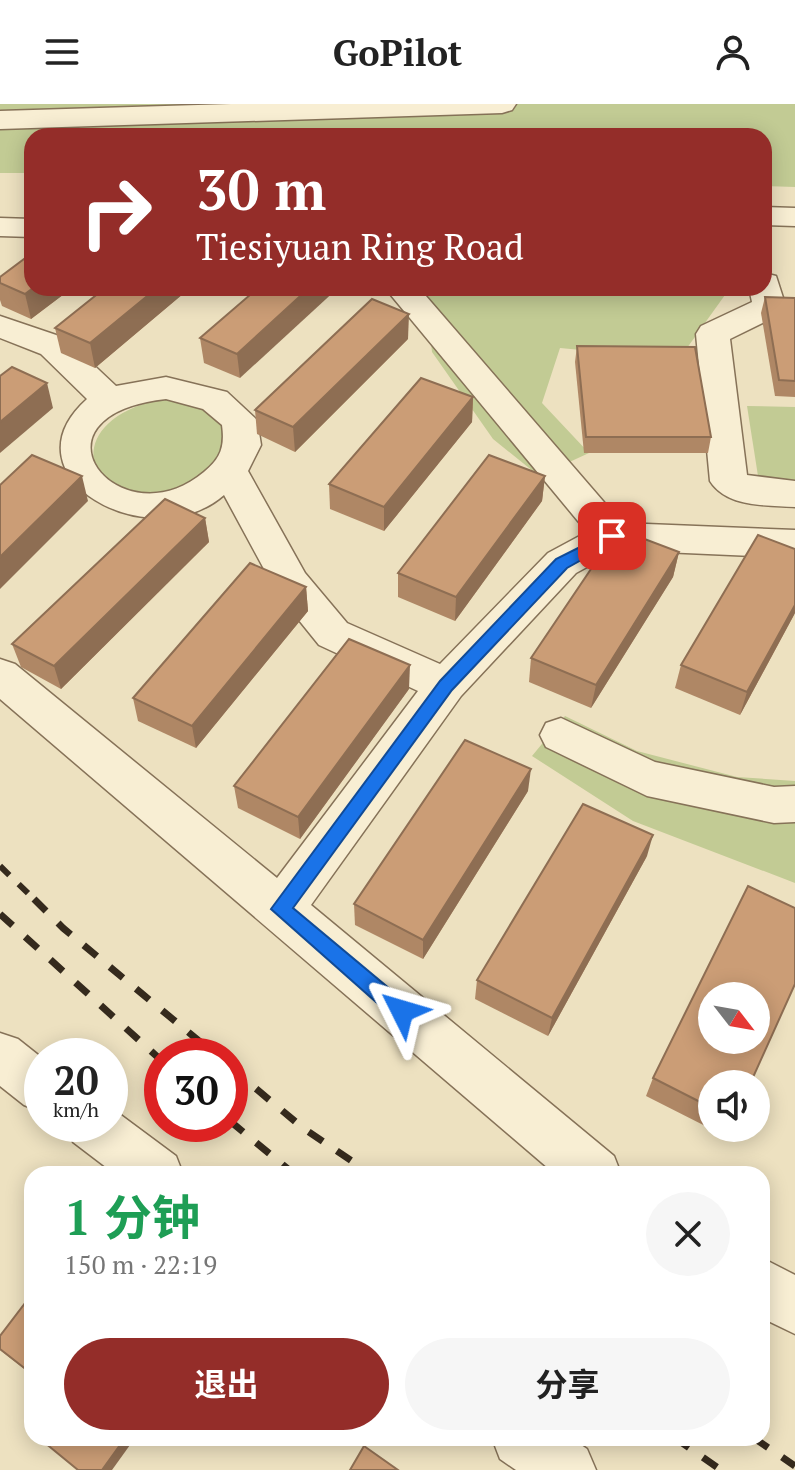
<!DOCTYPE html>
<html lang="zh">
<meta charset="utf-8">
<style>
:root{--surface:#fff;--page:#f6f6f6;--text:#222;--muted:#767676;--accent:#942d29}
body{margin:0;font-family:"PT Serif","Noto Sans SC",serif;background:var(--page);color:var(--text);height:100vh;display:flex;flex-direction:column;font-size:30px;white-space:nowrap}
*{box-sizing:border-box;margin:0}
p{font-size:26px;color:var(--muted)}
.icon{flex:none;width:44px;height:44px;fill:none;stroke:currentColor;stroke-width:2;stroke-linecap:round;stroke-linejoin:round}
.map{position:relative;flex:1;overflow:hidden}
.side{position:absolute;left:24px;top:1062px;width:746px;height:280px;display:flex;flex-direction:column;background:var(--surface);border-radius:24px;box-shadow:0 4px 20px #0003}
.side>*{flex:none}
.banner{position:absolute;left:24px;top:24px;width:748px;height:168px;border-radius:24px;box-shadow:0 4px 20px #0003;background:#942d29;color:#fff;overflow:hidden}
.needle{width:52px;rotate:121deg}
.buttons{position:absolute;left:698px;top:878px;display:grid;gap:16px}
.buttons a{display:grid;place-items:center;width:72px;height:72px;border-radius:50%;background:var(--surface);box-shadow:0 4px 20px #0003;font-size:40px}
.speed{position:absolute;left:24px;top:934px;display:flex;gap:16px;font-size:40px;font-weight:700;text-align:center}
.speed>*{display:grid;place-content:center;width:104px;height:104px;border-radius:50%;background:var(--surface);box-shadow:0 4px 20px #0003;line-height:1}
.speed small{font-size:20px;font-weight:400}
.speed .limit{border:12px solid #d22;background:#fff;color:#111}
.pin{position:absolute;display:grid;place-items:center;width:68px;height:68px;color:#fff;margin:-34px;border-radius:16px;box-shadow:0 4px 12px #0006}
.me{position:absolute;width:88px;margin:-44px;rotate:310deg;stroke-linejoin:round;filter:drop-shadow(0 0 6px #0008)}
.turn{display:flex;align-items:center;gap:28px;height:168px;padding:0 40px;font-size:36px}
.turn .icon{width:104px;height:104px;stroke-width:2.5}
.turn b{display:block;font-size:56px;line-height:68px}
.round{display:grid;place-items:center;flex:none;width:84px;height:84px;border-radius:42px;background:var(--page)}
.headline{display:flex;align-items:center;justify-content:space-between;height:136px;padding:0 40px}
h1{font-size:48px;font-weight:700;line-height:60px;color:#1e9e55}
.action{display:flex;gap:16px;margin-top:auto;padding:16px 40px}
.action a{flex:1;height:92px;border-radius:48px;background:var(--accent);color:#fff;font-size:32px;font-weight:700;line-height:92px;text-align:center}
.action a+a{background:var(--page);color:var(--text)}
header{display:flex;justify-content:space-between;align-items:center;height:104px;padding:0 40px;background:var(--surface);font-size:36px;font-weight:700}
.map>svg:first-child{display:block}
.green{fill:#c2cb94}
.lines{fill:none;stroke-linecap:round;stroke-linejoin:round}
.minor-casing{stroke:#867258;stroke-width:3}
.minor{fill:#f8eed3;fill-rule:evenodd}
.rail-far1{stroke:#352a1d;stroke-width:6;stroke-dasharray:13 13;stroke-linecap:butt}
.rail{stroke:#352a1d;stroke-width:7;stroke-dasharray:17 17;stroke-linecap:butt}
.wall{fill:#af8765}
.shaded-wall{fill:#8e6e53}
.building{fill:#cb9d76;stroke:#8e6e53;stroke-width:2;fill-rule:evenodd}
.route{fill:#1a73e8;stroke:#114b97;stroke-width:2}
</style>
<header><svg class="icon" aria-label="menu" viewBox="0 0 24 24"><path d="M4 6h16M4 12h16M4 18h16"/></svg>GoPilot<svg class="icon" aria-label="person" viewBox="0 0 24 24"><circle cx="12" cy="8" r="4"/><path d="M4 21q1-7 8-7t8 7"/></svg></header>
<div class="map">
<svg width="795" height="1366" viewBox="0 0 795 1366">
<rect width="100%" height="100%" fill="#ede1c0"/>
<!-- green -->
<g class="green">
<polygon points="0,0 795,0 795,83 764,82 764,32 32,32 32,69 0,69"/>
<polygon points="425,184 730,184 687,244 613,249 560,244 542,299 589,349 539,372 493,335 432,248"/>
<path d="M158,296C195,295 211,303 233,333L207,377C192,381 175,389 159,391C81,398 63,317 158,296Z"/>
<polygon points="747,302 795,303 795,383 776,382 758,372"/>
<polygon points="565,612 637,647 737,673 795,677 795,779 633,717 532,652"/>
</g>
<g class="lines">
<!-- minor casing -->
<g class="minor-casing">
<g id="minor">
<polygon points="231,0 516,0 512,6 502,9 0,25 0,7"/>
<polygon points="764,103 795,104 795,122 764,121"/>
<polygon points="0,114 32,115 32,133 0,132"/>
<path d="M764,169L776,172L786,203L781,210L730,235L747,371L795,377V403C767,401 727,404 710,377L696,230L701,222L752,198L749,184H764Z"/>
<path d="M385,184H419L622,419L795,426V454L618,446L576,469L461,592L311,801L614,1052L621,1070H555L0,595V555L15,560L277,774L418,587L319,541L277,489L224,391C151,455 0,373 87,295L41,250L0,234V212L65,234L116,282L166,273L227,288L257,316L261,341L248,367L305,469L347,519L440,560L548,449L587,428ZM166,295L203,305L222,321C225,343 221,354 204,368C119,439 18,312 166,295Z"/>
<polygon points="561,614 655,658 774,683 795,682 795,718 774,719 647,692 546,643 540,631 546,619"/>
<polygon points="0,929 18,935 42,954 42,1008 24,1001 0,982"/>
<polygon points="110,1003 176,1052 183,1070 115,1070 73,1038 65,1020 110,1020"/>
<polygon points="762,1154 795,1171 795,1230 762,1214"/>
<polygon points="492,1334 571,1334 587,1345 596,1366 516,1366 500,1355"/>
</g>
</g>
<!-- minor -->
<use href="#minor" class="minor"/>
<!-- rail-far1 -->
<polyline class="rail-far1" points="0,762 36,797"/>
<!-- rail -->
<g class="rail">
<polyline points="34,795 63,824 217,952"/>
<polyline points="0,810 162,957"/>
<polyline points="230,963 303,1024 371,1070"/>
<polyline points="230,1017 294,1070"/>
<polyline points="675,1334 721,1366"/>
<polyline points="754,1334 795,1362"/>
</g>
</g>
<!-- wall -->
<g class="wall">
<polygon points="0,173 32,184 72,184 31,215 2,202 0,196"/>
<polygon points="105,184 190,184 95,264 61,249 55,224"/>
<polygon points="258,184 240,274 204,259 200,234"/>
<polygon points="765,193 795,194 795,293 775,292 761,209"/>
<polygon points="408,235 295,348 257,330 255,306"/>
<polygon points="577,242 711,333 708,349 584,349 575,258"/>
<polygon points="473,293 472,318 384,427 330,405 329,380"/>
<polygon points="545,372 542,397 455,517 398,493 398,469"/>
<polygon points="205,414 209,438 61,585 21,563 12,540"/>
<polygon points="679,448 673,473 591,604 529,578 531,554"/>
<polygon points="306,483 308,507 196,644 138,617 133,594"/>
<polygon points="795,509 740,611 675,584 681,561"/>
<polygon points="409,585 300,735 238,704 234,682"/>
<polygon points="528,687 423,855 355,821 354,800"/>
<polygon points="647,752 548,932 475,895 477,876"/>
<polygon points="653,974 712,980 712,1024 730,1024 725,1032 646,992"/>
<polygon points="32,1190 32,1271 0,1246 0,1232"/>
</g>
<!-- shaded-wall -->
<g class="shaded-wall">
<polygon points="33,184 72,184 31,215 25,190"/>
<polygon points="157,184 190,184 95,264 90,239"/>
<polygon points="309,184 338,184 240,274 237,250"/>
<polygon points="409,210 408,235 295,348 293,323"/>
<polygon points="47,279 53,304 0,349 0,318"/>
<polygon points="473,293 472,318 384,427 384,403"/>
<polygon points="82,372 88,397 0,485 0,453"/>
<polygon points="545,372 542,397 455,517 456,493"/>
<polygon points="205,414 209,438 61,585 54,562"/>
<polygon points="679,448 673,473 591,604 596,581"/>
<polygon points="306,483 308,507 196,644 192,622"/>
<polygon points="795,501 795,509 740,611 747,588"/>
<polygon points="410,561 409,585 300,735 298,713"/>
<polygon points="531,665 528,687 423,855 423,836"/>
<polygon points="653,731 647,752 548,932 552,914"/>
<polygon points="125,1334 135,1334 112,1366 102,1366"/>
</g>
<!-- building -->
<g class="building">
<polygon points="32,149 32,184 33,184 25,190 0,179 0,173"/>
<polygon points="105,184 157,184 90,239 55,224"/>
<polygon points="258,184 309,184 237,250 200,234"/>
<polygon points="765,193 795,194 795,277 779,276"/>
<polygon points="372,195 409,210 293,323 255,306"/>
<polygon points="577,242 695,243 711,333 586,333"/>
<polygon points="12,263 47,279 0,318 0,272"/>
<polygon points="421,274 473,293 384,403 329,380"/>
<polygon points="32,351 82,372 0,453 0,381"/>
<polygon points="489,351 545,372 456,493 398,469"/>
<polygon points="165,395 205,414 54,562 12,540"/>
<polygon points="618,425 679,448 596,581 531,554"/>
<polygon points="758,431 795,445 795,501 747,588 681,561"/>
<polygon points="250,459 306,483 192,622 133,594"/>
<polygon points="349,535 410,561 298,713 234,682"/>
<polygon points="465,636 531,665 423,836 354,800"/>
<polygon points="583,700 653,731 552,914 477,876"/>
<path d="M748,782L795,804V880L750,980H712V1004L653,974ZM712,892H756V936H712Z"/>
<polygon points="32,1190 32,1270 0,1245 0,1232"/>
<polygon points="39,1334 125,1334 102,1366 78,1366"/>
<polygon points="364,1342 398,1366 350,1366"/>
</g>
<!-- route -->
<polygon class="route" points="612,427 620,432 617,436 567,464 452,586 293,804 409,901 412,907 409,914 394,914 271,805 440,577 556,455"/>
</svg>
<div class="buttons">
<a><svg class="needle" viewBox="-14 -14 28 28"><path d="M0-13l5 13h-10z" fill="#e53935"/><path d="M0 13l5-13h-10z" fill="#767676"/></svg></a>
<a><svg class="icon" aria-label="sound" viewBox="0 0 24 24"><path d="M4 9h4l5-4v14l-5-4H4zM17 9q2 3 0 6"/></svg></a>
</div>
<div class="speed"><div>20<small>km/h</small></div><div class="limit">30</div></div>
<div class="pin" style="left:612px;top:432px;background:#d93025"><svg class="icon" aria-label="arrive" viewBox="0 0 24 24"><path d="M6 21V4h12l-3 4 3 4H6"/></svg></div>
<svg class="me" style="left:402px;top:907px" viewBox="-20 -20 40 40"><path d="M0-17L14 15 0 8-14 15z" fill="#1a73e8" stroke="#fff" stroke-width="4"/></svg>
<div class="banner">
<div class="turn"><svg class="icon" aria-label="right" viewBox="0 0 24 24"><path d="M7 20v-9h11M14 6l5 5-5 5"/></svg><div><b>30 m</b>Tiesiyuan Ring Road</div></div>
</div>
<section class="side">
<div class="headline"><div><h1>1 分钟</h1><p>150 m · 22:19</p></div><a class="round"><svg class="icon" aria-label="close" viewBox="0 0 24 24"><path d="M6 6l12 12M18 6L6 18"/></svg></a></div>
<div class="action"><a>退出</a><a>分享</a></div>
</section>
</div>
